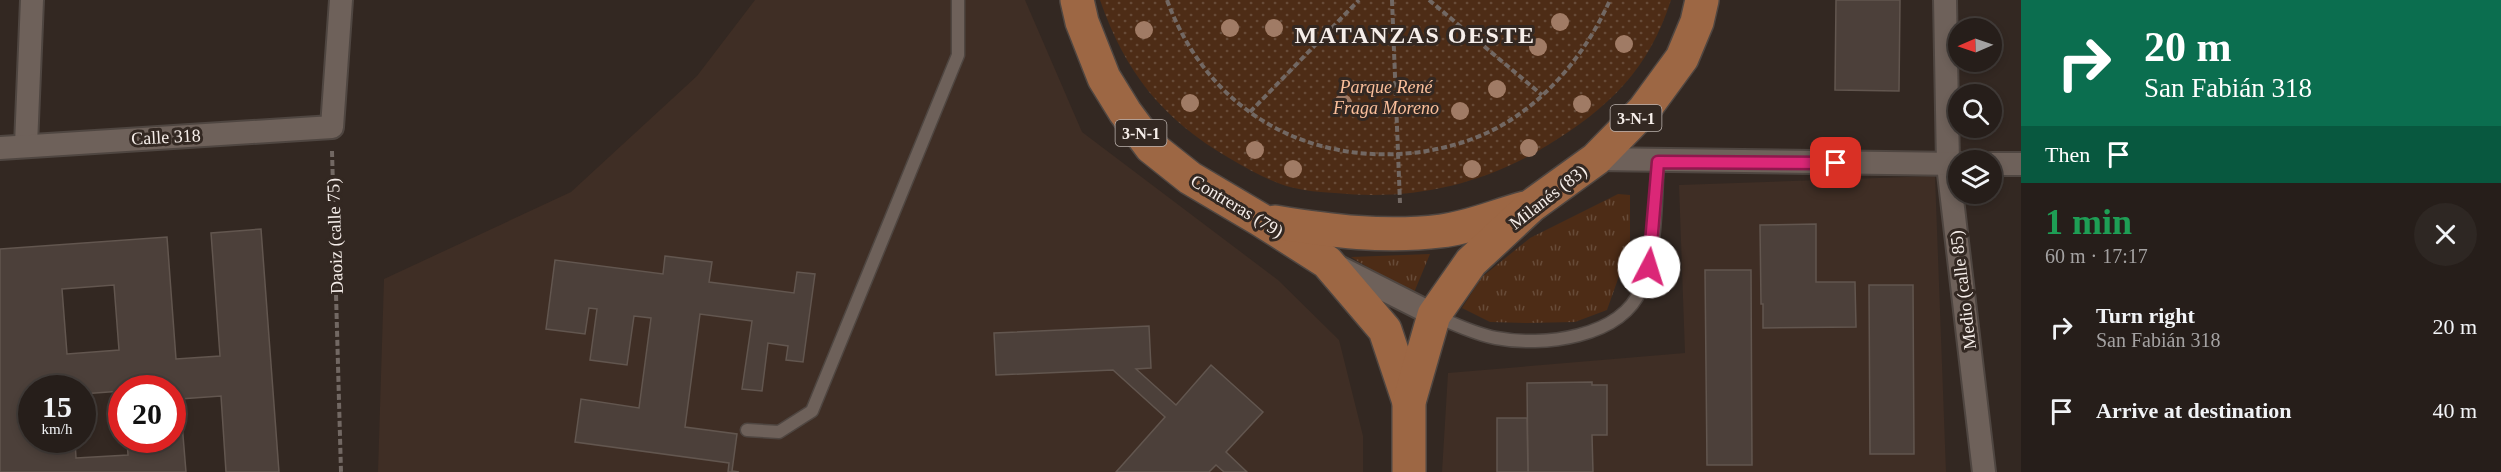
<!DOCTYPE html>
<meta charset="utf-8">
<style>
:root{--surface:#261e1a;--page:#2e2723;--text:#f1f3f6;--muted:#a4a2a2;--line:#423c39}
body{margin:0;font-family:"Times New Roman",serif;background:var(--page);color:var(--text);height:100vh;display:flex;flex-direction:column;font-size:22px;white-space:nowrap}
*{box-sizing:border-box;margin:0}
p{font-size:20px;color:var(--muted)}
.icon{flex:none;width:33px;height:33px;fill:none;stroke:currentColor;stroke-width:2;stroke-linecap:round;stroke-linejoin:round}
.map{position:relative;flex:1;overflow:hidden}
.drawer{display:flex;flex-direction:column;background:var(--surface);width:480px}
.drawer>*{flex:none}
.hud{background:#0b6e4f;color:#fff;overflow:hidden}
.needle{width:39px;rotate:268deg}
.controls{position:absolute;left:1948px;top:18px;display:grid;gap:12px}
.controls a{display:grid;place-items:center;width:54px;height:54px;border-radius:50%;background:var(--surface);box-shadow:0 3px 9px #0003,0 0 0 2px var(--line);font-size:30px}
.speed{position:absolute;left:18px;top:375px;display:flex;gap:12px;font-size:30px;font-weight:700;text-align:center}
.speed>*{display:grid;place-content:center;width:78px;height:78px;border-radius:50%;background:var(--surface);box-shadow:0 3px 9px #0003,0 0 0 2px var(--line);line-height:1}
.speed small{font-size:15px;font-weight:400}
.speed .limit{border:9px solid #d22;background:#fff;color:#111}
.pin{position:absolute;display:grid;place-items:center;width:51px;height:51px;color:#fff;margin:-26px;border-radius:12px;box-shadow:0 3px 9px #0006}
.me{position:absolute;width:66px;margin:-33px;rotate:5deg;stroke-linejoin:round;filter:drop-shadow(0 0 4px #0008)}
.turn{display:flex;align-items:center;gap:21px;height:126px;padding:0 24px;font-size:27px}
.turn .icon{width:78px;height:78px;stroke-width:2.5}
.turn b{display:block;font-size:42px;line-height:51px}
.then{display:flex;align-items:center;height:57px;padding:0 24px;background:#0003;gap:12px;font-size:22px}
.round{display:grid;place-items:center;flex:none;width:63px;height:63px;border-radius:32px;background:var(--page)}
.summary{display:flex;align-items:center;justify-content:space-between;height:102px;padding:0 24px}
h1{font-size:36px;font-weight:800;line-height:45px;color:#1e9e55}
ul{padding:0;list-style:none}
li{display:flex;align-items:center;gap:18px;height:84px;padding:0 24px}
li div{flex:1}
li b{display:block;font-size:22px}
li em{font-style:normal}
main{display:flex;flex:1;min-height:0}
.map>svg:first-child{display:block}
.built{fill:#3f2e25}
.grass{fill:url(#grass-tufts)}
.park{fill:url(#park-dots)}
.building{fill:#4c403a;stroke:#62564f;stroke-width:1.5;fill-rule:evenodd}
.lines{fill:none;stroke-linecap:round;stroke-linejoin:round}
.service-casing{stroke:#4f4641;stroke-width:15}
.minor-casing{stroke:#4f4641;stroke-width:26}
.primary-casing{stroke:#4f4641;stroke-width:36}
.path{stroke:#726863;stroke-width:4;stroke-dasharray:6 3;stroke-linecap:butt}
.service{stroke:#6e615a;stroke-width:12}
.minor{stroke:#6e615a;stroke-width:22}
.primary{stroke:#9d6744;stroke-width:33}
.tree{fill:#a07b65}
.route-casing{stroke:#8e194d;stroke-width:15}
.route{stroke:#db2777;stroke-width:10}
.labels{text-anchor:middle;stroke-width:6;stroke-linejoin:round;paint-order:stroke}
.shield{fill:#332822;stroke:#bcb3ae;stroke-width:1.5}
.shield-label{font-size:16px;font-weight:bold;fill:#f6eeea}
.park-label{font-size:18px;font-style:italic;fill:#fabf9b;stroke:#332822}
.street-label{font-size:18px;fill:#f6eeea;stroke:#332822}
.district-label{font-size:24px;font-weight:bold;letter-spacing:1.5px;fill:#f6eeea;stroke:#332822}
</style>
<main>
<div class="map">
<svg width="2021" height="472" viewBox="0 0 2021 472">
<defs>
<pattern id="grass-tufts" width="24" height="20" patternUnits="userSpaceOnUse" patternTransform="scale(1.5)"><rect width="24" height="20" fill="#4d2c16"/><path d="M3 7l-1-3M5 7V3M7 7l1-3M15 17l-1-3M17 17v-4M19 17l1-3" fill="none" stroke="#674b38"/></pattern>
<pattern id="park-dots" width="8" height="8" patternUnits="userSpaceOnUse" patternTransform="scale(1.5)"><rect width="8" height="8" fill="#4d2c16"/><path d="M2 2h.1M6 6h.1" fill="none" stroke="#674b38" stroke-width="1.8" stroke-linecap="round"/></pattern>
</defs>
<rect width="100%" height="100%" fill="#332822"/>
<!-- built -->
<g class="built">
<polygon points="755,0 1025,0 1082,132 1278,280 1339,340 1363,436 1363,472 378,472 384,279 571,192 697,76"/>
<polygon points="1935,176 1946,472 1442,472 1448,373 1685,353 1679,185"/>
</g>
<!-- grass -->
<g class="grass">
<polygon points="1618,194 1630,195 1630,245 1607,310 1575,322 1527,323 1490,322 1462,308 1482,277 1530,238"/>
<polygon points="1430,254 1413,295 1351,257"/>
</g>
<!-- park -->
<path class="park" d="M1100,0H1671C1649,69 1609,108 1548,145C1483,185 1411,201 1335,193C1320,192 1305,191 1290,187C1268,181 1248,169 1229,158C1162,119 1125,72 1100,0Z"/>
<!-- building -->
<g class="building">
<polygon points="1836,0 1900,0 1899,91 1835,90"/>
<polygon points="1816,224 1816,282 1855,282 1856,327 1763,328 1763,304 1761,304 1760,225"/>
<path d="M261,229L279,472H226L221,396L180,399L186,472H0V249L167,237L176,359L220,356L211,233ZM114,285L119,350L67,354L62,289ZM32,388H82V394L122,391V388H172V440H127L128,455L76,458L75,440H32Z"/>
<polygon points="665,256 712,262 709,282 794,293 797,272 815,274 803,362 786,360 788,346 768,343 762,391 742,389 752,321 700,314 685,427 737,434 732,471 739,472 728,472 729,463 575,442 581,399 639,408 651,318 634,316 627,365 590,360 597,309 589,308 585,334 546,329 555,260 663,274"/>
<polygon points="1705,270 1751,270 1752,465 1707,465"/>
<polygon points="1869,285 1913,285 1914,454 1870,454"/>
<polygon points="1149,326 1151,368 1136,369 1176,405 1211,365 1263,412 1226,452 1247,472 1224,472 1216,465 1209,472 1116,472 1165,417 1113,370 996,375 994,333"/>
<polygon points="1592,382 1592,385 1607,385 1607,435 1592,435 1593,472 1528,472 1527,383"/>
<polygon points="1497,418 1527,418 1528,472 1497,472"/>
</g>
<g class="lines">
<!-- service casing -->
<g class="service-casing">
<g id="service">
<path d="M1435,316C1455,324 1474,334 1496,338C1542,347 1621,338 1641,289C1657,250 1655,203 1658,162"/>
<polyline points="747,430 779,432 812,411 958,55 958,0"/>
</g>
</g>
<!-- minor casing -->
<g class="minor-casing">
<g id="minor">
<polyline points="1945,0 1948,165 1984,472"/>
<polyline points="26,145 32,0"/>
<polyline points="0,148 332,127 341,0"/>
<polyline points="1596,159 1959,164"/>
<polyline points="1992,164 2021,164"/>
<polyline points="1337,266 1434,315"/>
</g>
</g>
<!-- primary casing -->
<g class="primary-casing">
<g id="primary">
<polyline points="1077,0 1082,22 1104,78 1125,112 1151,147 1190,178 1261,220 1327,262 1385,330 1409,402"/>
<path d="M1275,222C1330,231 1385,238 1441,231C1469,228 1498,215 1525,208"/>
<polyline points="1409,472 1409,402 1434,315 1471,262 1531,206 1596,159 1644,110 1682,58 1697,22 1702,0"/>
</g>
</g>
<!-- path -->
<g class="path">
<path d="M1167,0C1206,106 1300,164 1412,153C1449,149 1487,137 1518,115C1558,87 1590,45 1610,0"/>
<polyline points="1392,0 1400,203"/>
<polyline points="1429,0 1542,95"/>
<polyline points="1250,112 1359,0"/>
<polyline points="332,151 341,472"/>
</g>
<!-- service -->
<use href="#service" class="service"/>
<!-- minor -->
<use href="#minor" class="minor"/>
<!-- primary -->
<use href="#primary" class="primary"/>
</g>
<!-- trees -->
<g class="tree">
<circle cx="1560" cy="22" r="9"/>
<circle cx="1230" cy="28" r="9"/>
<circle cx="1274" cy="28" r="9"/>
<circle cx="1144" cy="30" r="9"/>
<circle cx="1624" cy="44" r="9"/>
<circle cx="1538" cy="47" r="9"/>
<circle cx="1497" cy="89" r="9"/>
<circle cx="1190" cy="103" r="9"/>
<circle cx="1343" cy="103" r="9"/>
<circle cx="1582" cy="104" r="9"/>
<circle cx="1460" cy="111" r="9"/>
<circle cx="1529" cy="148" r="9"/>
<circle cx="1255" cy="150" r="9"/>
<circle cx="1293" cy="169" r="9"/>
<circle cx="1472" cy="169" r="9"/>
</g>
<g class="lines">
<!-- route casing -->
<g class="route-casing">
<polyline id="route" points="1649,267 1658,162 1836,163"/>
</g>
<!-- route -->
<use href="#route" class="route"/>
</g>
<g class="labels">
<!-- shield labels -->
<g class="shield">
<rect x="1610.5" y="105" width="51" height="26" rx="4.5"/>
<rect x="1115.5" y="120" width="51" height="26" rx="4.5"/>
</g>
<g class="shield-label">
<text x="1636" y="124">3-N-1</text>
<text x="1141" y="139">3-N-1</text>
</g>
<!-- park labels -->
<g class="park-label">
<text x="1386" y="93">Parque René<tspan x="1386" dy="21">Fraga Moreno</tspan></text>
</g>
<!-- street labels -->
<g class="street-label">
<text transform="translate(166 137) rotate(-3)" y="6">Calle 318</text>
<text transform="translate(1548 197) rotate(-38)" y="6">Milanés (83)</text>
<text transform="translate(1237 206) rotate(31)" y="6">Contreras (79)</text>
<text transform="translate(335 236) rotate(-92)" y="6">Daoiz (calle 75)</text>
<text transform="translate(1963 290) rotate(-97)" y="6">Medio (calle 85)</text>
</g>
<!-- district labels -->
<g class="district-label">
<text x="1415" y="43">MATANZAS OESTE</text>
</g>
</g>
</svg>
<div class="controls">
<a><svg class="needle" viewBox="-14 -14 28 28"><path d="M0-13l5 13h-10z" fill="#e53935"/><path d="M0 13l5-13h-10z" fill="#a4a2a2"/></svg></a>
<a><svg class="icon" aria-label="search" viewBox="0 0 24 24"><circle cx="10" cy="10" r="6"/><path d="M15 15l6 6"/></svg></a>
<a><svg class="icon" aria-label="layers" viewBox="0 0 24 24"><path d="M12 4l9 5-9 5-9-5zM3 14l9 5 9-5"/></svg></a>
</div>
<div class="speed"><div>15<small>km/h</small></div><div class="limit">20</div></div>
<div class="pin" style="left:1836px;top:163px;background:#d93025"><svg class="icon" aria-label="arrive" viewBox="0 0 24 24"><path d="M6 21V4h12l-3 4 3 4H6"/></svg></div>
<svg class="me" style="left:1649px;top:267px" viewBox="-20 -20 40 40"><circle r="19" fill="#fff"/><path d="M0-13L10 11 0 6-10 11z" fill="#db2777"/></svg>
</div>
<section class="drawer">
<div class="hud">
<div class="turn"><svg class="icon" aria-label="right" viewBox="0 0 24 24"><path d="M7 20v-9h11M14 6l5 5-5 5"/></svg><div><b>20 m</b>San Fabián 318</div></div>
<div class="then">Then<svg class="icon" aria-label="arrive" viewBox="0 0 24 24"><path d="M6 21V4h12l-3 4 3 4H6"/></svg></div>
</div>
<div class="summary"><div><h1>1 min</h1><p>60 m · 17:17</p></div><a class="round"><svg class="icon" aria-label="close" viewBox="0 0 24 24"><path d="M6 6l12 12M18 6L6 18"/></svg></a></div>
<ul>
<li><svg class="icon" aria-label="right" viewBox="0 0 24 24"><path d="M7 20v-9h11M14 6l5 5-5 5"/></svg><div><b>Turn right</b><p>San Fabián 318</p></div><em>20 m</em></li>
<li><svg class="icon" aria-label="arrive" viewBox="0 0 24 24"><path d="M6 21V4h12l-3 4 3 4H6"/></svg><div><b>Arrive at destination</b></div><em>40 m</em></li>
</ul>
</section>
</main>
